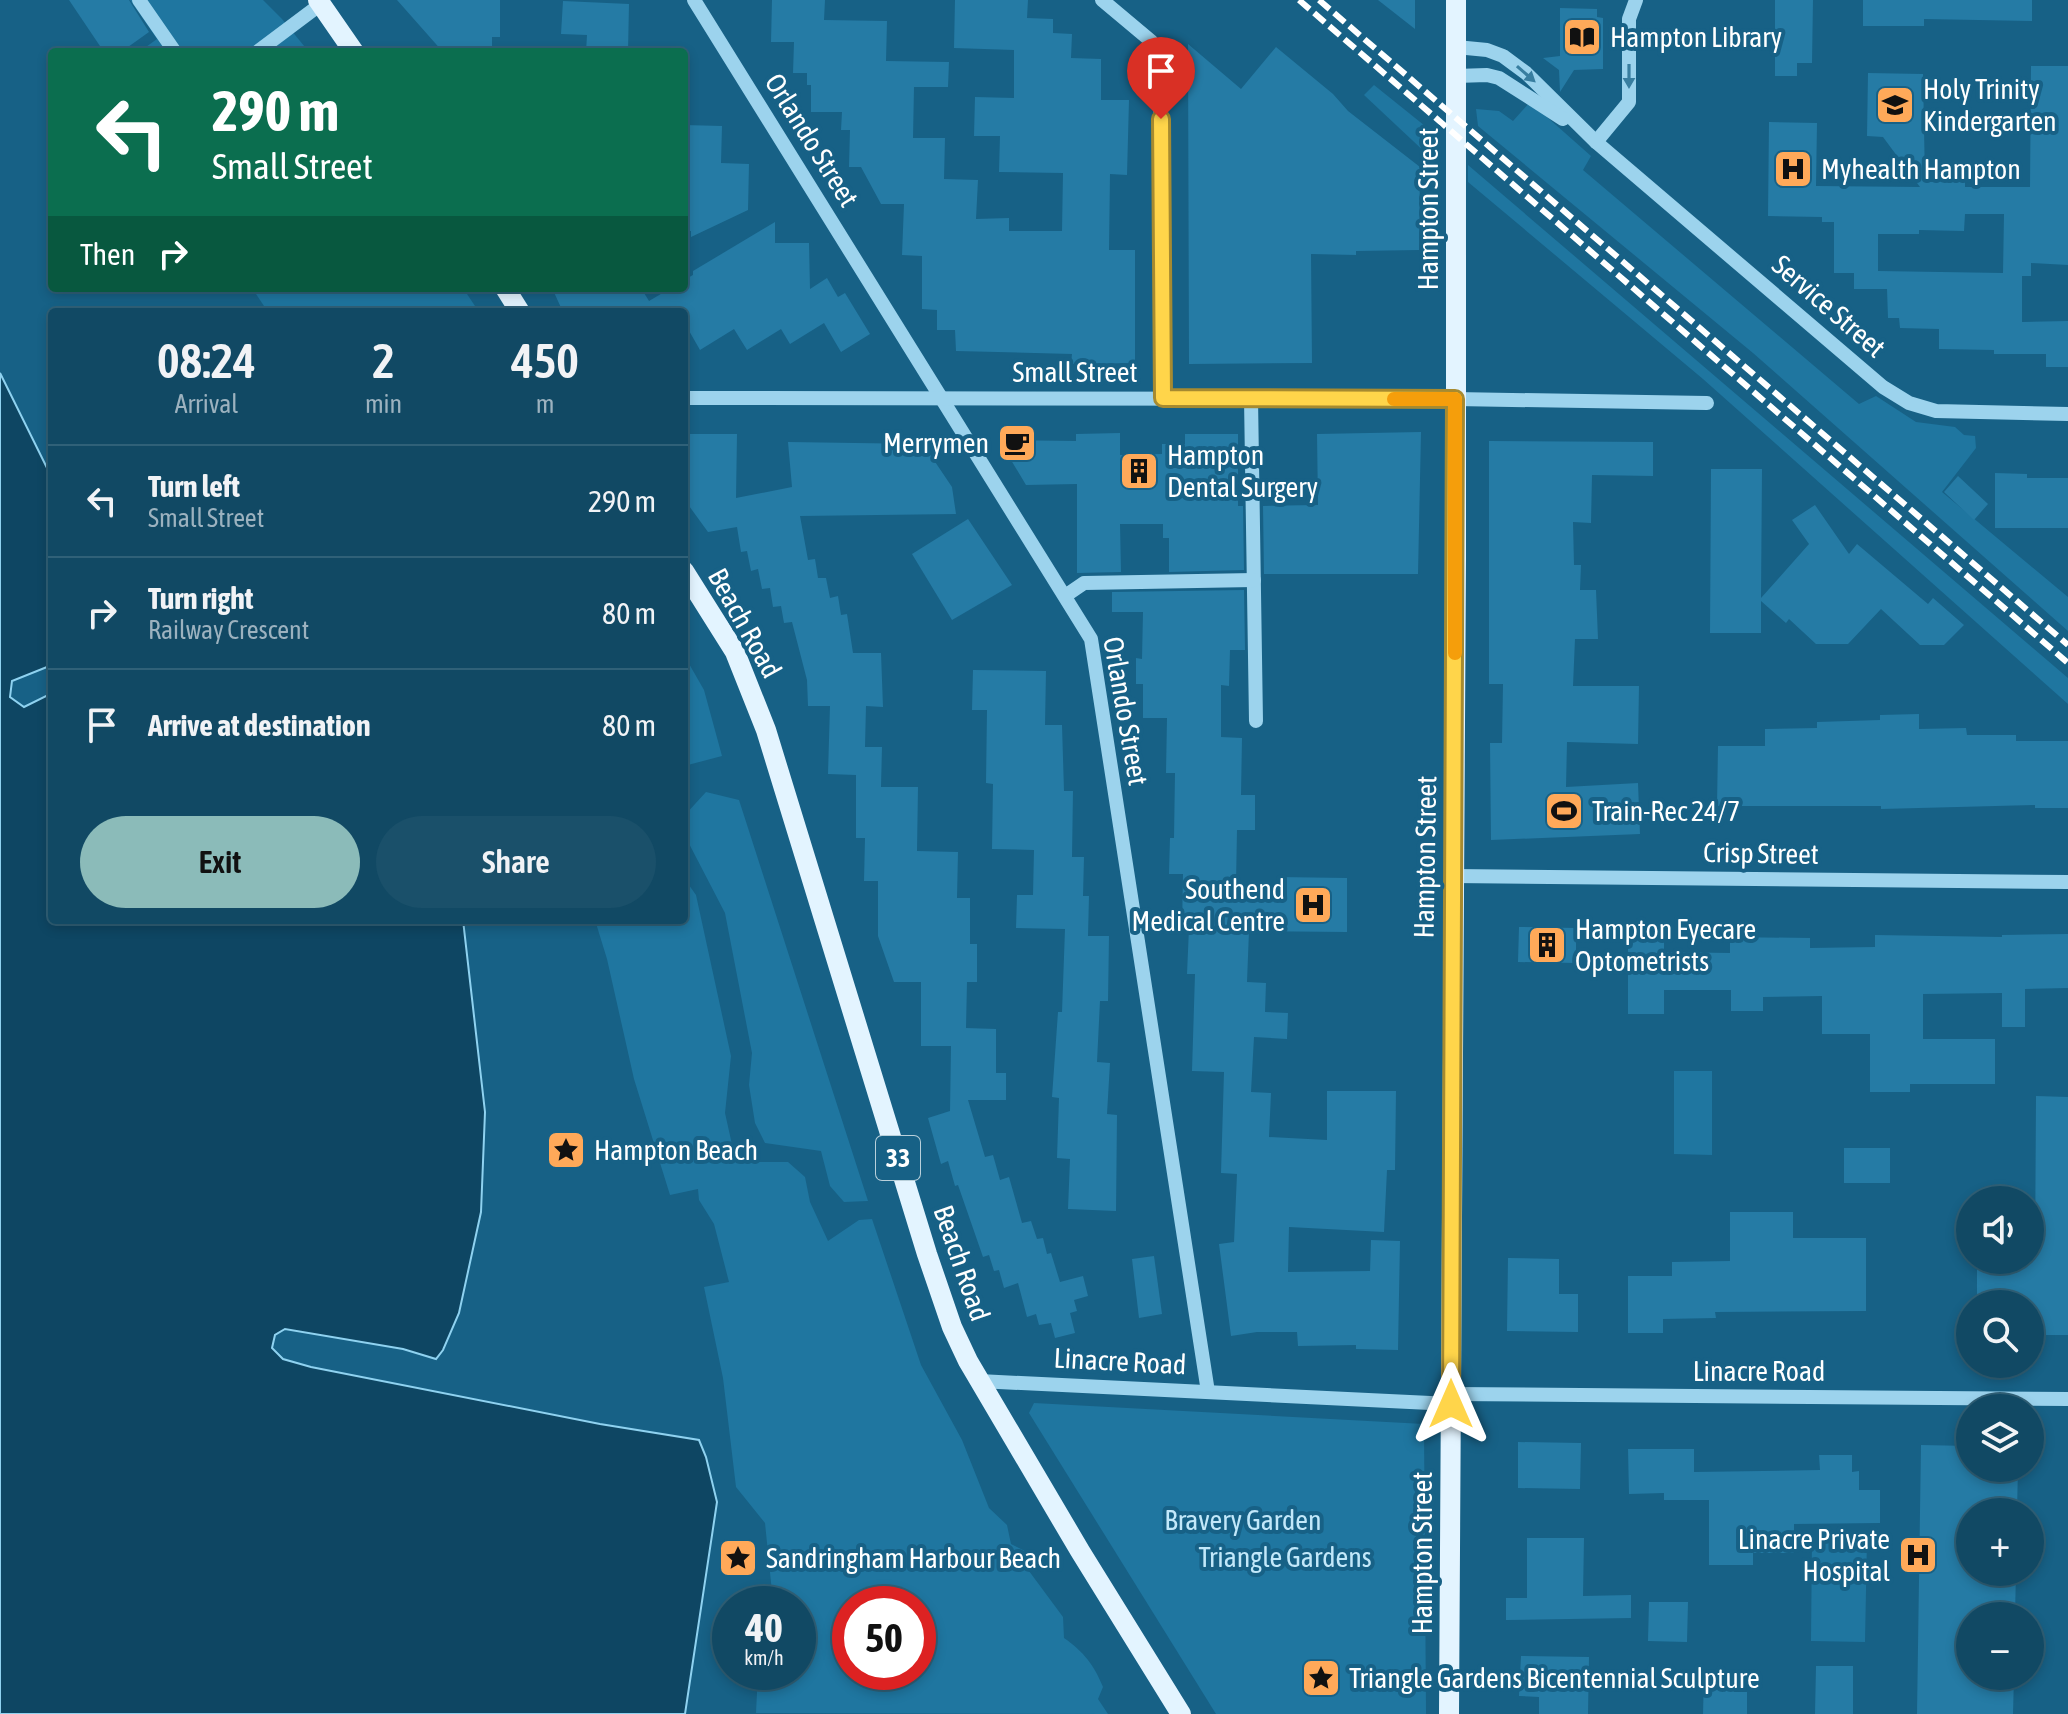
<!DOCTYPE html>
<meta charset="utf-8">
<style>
:root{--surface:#114964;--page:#1a506a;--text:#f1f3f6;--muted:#9cb2bf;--line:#306178;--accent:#8bbbb9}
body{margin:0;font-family:"Asap Condensed",sans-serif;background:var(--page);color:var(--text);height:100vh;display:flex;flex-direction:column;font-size:30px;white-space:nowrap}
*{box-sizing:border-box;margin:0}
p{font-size:26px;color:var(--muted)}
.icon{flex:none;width:44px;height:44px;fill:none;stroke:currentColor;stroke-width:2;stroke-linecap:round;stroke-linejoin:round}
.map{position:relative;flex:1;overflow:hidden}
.side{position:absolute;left:48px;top:308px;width:640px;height:616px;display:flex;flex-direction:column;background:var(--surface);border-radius:8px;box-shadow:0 4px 12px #0003,0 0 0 2px var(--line)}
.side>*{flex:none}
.hud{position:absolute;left:48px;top:48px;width:640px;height:244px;border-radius:8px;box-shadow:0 4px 12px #0003,0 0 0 2px var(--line);background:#0b6e4f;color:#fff;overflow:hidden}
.tools{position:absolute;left:1956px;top:1186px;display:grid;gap:16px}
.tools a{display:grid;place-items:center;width:88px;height:88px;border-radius:50%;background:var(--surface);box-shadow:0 4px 12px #0003,0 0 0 2px var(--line);font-size:40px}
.speed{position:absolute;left:712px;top:1586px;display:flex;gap:16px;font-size:40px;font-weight:700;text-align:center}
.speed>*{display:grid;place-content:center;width:104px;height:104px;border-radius:50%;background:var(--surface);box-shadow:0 4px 12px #0003,0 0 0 2px var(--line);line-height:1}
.speed small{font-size:20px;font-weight:400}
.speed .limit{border:12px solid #d22;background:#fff;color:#111}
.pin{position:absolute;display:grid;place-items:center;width:68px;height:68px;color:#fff;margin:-82px -34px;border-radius:50% 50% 50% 0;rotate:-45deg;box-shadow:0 0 8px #0007}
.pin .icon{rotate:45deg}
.me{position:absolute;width:88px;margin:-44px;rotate:0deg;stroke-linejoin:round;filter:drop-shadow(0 0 6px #0008)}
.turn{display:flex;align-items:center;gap:28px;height:168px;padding:0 32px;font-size:36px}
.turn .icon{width:104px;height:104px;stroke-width:2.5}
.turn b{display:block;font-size:56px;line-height:68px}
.then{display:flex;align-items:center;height:76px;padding:0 32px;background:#0003;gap:16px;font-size:30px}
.eta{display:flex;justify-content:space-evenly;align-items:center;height:136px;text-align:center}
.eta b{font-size:48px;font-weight:600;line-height:56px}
.cta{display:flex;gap:16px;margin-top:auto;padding:16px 32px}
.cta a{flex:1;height:92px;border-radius:48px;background:var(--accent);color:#111;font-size:32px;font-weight:600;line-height:92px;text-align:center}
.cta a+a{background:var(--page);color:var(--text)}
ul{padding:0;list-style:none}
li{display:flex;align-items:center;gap:24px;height:112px;padding:0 32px;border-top:2px solid var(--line)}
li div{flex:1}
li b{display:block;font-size:30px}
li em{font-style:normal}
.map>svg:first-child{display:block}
.green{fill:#1f76a0;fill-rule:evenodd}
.water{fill:#0e4663;stroke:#8fd2f0;stroke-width:2}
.building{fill:#257ba5;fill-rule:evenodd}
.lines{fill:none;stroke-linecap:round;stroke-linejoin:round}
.minor{stroke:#9cd3ed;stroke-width:14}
.major{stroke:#e3f4ff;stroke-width:20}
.rail{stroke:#fff;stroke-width:6;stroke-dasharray:14 6;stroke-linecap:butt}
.oneway{fill:#387ea0}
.route-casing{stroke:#a68a30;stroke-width:20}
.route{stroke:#ffd54a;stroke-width:14}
.slow{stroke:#f59e0b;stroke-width:14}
.labels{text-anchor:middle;stroke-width:8;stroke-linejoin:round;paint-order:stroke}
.shield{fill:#176186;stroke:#b9d0db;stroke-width:2}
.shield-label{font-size:26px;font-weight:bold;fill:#fff}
.poi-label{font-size:28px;fill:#fff;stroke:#176186;text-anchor:start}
.street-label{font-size:28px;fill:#fff;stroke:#176186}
.park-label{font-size:28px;fill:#c2e8fa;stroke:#176186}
</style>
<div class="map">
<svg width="2068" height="1714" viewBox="0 0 2068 1714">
<rect width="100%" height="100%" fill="#176186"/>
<!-- green -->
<g class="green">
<polygon points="130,0 263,0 282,19 309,52 139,52 157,39"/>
<polygon points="1374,85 1430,130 1428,155 1364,95"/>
<polygon points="1530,102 1591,156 1583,170 1859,404 1876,396 1916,422 1955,427 1964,435 1975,436 1976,448 1942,492 2068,597 2068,631 1753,353 1478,126 1476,109 1499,111 1513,121"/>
<polygon points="1468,165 2068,678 2068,704 1703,379 1468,182"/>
<polygon points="252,288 463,288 479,312 268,312"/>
<polygon points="684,655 704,690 722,756 684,766"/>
<polygon points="706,792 739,800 868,1201 844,1202 830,1186 821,1151 765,1143 755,1123 749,1085 752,1053 725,913 684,834 684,816"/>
<path d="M684,878L696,895L731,1056L725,1113L733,1149L746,1162H788L805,1177L810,1202L828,1241L859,1220L872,1219L921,1365L962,1440L989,1508L1007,1525L1011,1544L1027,1552L1029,1571L1063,1617L1064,1638C1084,1652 1094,1665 1103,1687L1098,1699L1108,1714L756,1713L758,1672H798V1604H770L772,1592L765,1523L736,1487L723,1378L704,1287L729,1282L714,1224L699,1200L698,1189L670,1195L634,1079L607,959L595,920H684ZM850,1604H918V1672H850Z"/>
<polygon points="1674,1071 1712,1071 1712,1155 1674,1154"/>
<polygon points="1034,1403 1424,1424 1426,1714 1216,1714 1029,1413"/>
<polygon points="1812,1537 1867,1538 1865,1642 1811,1641"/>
</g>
<!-- water -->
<polygon class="water" points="0,373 52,478 52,665 12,681 10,697 24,707 52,693 52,920 463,920 485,1112 481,1212 459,1313 443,1350 436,1359 403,1349 285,1329 275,1335 272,1348 283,1359 311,1367 600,1424 699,1440 706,1457 717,1502 685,1714 0,1714"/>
<!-- building -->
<g class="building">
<polygon points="69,0 129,0 149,32 121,52 104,52"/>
<polygon points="397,0 500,0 500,37 492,37 492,52 443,52"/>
<polygon points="772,0 825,0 824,20 887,21 886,61 949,62 948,87 914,87 913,138 945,138 944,179 978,180 976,219 1009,218 1009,231 1062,231 1063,173 999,172 1000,136 974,136 975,97 1014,98 1014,50 954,48 955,0 1028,0 1027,18 1053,19 1053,33 1072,34 1071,58 1101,59 1101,100 1129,100 1127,175 1110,174 1109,250 1135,250 1135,363 1071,364 1072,354 956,351 955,330 937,330 937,310 922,309 922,256 902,255 904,204 881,204 861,167 849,167 850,130 841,130 842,112 811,112 811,85 807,85 807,73 793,73 794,42 771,42"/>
<polygon points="1378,0 1415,0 1415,29"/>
<polygon points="1775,0 1813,0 1812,63 1797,63 1797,76 1775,76"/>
<polygon points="1863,0 2032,0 2032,21 1924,19 1924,26 1863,26"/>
<polygon points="563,1 629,4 628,52 586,52 587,35 561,34"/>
<polygon points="1560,8 1597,9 1597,17 1603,18 1603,69 1574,70 1560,92 1559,70 1543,58 1560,56"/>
<polygon points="1188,44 1241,89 1276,47 1333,94 1348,111 1420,167 1419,250 1356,251 1356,255 1311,254 1312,363 1189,364"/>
<path d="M2031,66H2068V265L2031,263V276H2022V322L2068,321V367H2046V354H1994V350L1939,349V329L1900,328L1899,318H1888L1887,289H1854V273H1834V222H1822V217L1768,216L1769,122L1817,123L1816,186L1920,187L1883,137L1867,136L1868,73L1923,74L1925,181L1965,182V187H2030ZM1965,214H2004L2003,273L1878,271V234H1919V230L1964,231Z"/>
<polygon points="684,125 722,126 721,163 749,164 748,210 691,237 691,231 684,231"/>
<polygon points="775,222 775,243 809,243 810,289 827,278 838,297 845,293 870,334 841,352 824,323 790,344 781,329 747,350 734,329 700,350 684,322 684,312 563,312 552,288 641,288 649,301 671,288 684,288 684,280 693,275 693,271"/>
<polygon points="1421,432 1418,574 1264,574 1263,506 1318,505 1317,434"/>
<polygon points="1120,433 1120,455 1162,454 1162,444 1185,444 1185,434 1238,434 1238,506 1243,506 1244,570 1169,572 1169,538 1163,538 1163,524 1120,524 1121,572 1077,573 1077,484 1026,485 999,440 1076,441 1076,434"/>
<polygon points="684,434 737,434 736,498 792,487 788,442 923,444 952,487 956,514 800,516 808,560 815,559 818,578 826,578 830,598 838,596 841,615 847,614 853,653 881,653 883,707 866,706 865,747 882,747 881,787 918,787 917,851 958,852 957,898 970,898 970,944 977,944 977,982 967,982 966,1028 996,1029 996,1073 1006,1073 1006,1100 968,1100 985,1157 993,1155 1000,1180 1009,1177 1022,1223 1031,1221 1037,1239 1043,1238 1047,1254 1051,1253 1060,1282 1083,1276 1088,1296 1074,1300 1077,1311 1070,1313 1075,1333 1055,1338 1051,1323 1039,1325 1036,1314 1027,1317 1018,1283 1004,1288 999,1270 994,1271 989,1255 983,1257 958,1185 955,1186 948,1161 941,1164 928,1118 950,1111 951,1046 921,1046 921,982 894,982 878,936 878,881 864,881 865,838 856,838 856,775 828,774 830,706 808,706 807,680 792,622 784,623 781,606 773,607 770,588 762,589 758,569 751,571 747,551 741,552 737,527 708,532 684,499"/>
<polygon points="1489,441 1653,442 1653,476 1592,475 1591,523 1573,522 1574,565 1581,565 1580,590 1596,590 1598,639 1575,639 1573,686 1639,686 1638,744 1567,742 1566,787 1638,783 1640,834 1491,840 1490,743 1502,743 1503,684 1489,684"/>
<polygon points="1711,469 1762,469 1761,598 1809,544 1792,520 1815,505 1849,554 1857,544 1928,604 1933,598 1964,625 1944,645 1920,645 1881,609 1848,644 1816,644 1789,619 1786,623 1761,601 1761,633 1710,633"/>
<polygon points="1995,473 2027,474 2027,478 2068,478 2068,528 1995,528"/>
<polygon points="1958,476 1988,504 1974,520 1944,492"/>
<polygon points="968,519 1012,585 952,620 912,554"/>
<polygon points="1244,590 1245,650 1230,650 1229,686 1221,685 1221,737 1242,738 1241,795 1255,795 1255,830 1237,830 1236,883 1278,884 1278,877 1347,878 1347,932 1249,931 1247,982 1266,983 1265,1012 1288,1013 1287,1039 1254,1037 1251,1092 1271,1093 1269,1137 1327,1140 1327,1091 1396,1091 1395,1170 1387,1170 1384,1232 1289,1227 1288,1272 1370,1271 1371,1240 1400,1241 1398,1350 1356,1349 1356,1345 1298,1346 1297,1332 1257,1332 1231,1336 1219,1244 1234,1242 1237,1174 1221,1173 1224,1072 1192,1071 1195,974 1187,974 1189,928 1182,928 1183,874 1169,874 1170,838 1174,838 1175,773 1166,773 1167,718 1143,718 1143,684 1136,684 1136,658 1142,659 1143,612 1112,612 1112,592"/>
<polygon points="973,670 1046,671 1045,725 1062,725 1064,791 1073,791 1072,857 1084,857 1083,896 1089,896 1088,936 1109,936 1108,1001 1100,1001 1097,1062 1110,1063 1107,1114 1117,1115 1116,1211 1068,1209 1070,1159 1057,1158 1059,1098 1052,1097 1058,1012 1062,1012 1065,929 1016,928 1017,895 1033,895 1034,850 992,849 993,784 986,783 987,710 972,710"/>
<polygon points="1919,714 1919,729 1966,728 1967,735 2016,735 2016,741 2068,741 2068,808 2035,808 2035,805 1881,809 1881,806 1717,806 1718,746 1765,746 1765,729 1817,728 1817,722 1880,720 1880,715"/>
<polygon points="1519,927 1576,928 1576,963 1518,962"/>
<polygon points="2068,934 2068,988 2025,989 2025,1027 2002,1027 2002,993 1923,994 1923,1039 1995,1039 1995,1084 1910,1084 1910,1092 1870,1092 1870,1034 1822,1034 1822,996 1763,997 1763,1011 1731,1011 1731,990 1664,990 1664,1014 1628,1014 1628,935 1664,936 1664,952 1730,953 1730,937 1810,938 1810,948 1875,947 1875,935 2002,937 2002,935"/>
<polygon points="2036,1096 2068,1097 2068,1335 2035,1335 2035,1304 1977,1303 1977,1260 2035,1260"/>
<rect x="1844" y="1148" width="46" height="35"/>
<polygon points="1730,1212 1793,1212 1793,1238 1866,1238 1866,1311 1715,1312 1716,1318 1663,1319 1663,1333 1628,1333 1628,1276 1672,1276 1672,1262 1730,1261"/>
<polygon points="1154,1256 1162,1314 1139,1318 1132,1259"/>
<polygon points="1508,1258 1559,1259 1559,1294 1578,1294 1578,1332 1507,1331"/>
<polygon points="1518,1442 1581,1443 1580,1489 1518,1488"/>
<polygon points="1921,1445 1970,1446 1970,1468 2018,1468 2017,1512 1970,1512 1970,1572 2016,1572 2015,1616 1970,1616 1970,1676 2014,1676 2013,1714 1917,1714"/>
<polygon points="1628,1449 1694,1449 1694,1472 1820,1470 1819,1455 1852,1455 1852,1472 1859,1471 1859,1490 1880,1490 1880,1523 1794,1524 1794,1553 1753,1553 1753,1565 1709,1565 1709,1500 1664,1500 1664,1493 1629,1494"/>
<polygon points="1527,1538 1584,1538 1583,1596 1631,1595 1631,1618 1506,1620 1506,1598 1527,1598"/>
<polygon points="1649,1602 1688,1602 1687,1642 1648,1641"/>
<polygon points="1521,1656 1589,1657 1588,1714 1539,1714 1539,1697 1519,1696"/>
<polygon points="1816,1666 1853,1666 1853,1714 1815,1714"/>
<polygon points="1704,1675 1734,1675 1734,1692 1747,1692 1747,1714 1703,1714"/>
</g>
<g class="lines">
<!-- minor -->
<g class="minor">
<polyline points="139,0 175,52"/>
<polyline points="694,0 1091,639 1208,1392"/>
<polyline points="1102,0 1151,41 1160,56 1163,398"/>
<polyline points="1456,47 1487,50 1503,56 1526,73 1596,142 1883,387 1909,403 1936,411 2068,414"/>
<polyline points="257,52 321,4"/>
<polyline points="1456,76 1487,75 1499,78 1563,119"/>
<polyline points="1596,142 1629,102 1629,19 1636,0"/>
<polyline points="684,398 1455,399 1707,403"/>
<polyline points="1251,398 1256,721"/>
<polyline points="1065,596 1084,583 1254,580"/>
<polyline points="1453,876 2068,882"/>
<polyline points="979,1381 1451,1404"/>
<polyline points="1450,1394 2068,1399"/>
</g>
<!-- major -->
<g class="major">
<polyline points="318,0 354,52"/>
<polyline points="505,288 520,312"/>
<polyline points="684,571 735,652 766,730 927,1254 952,1327 968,1361 1080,1551 1181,1714"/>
<polyline points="1449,1714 1456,559 1456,0"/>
</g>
<!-- rail -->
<g class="rail">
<polyline points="1299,0 2068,663"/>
<polyline points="1319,0 2068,645"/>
</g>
</g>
<!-- one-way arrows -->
<defs><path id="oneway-solid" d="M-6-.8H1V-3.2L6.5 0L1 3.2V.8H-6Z" transform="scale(2)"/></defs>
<g class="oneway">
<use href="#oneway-solid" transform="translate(1526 74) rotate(41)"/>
<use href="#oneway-solid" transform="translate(1629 76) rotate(90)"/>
</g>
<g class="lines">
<!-- route casing -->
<g class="route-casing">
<polyline id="route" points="1161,119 1163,398 1455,399 1451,1404"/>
</g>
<!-- route -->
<use href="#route" class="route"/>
<!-- slow -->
<polyline class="slow" points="1394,399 1455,399 1455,653"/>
</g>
<!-- icons -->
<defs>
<g id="library-square" transform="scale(2)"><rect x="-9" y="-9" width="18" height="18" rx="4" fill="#ffa959" stroke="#176186"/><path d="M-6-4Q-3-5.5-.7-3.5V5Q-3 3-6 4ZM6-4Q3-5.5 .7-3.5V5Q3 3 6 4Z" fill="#111"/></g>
<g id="school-square" transform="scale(2)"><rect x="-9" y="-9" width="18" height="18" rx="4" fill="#ffa959" stroke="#176186"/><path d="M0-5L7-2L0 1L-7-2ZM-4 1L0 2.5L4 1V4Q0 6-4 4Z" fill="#111"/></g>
<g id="hospital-square" transform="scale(2)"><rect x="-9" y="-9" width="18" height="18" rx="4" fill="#ffa959" stroke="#176186"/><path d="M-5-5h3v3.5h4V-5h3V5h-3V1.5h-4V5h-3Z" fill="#111"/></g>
<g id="cafe-square" transform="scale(2)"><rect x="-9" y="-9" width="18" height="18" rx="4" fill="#ffa959" stroke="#176186"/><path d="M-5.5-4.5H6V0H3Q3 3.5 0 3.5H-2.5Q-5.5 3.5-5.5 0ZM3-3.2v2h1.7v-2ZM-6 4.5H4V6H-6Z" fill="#111"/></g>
<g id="building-square" transform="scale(2)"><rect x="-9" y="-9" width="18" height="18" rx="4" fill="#ffa959" stroke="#176186"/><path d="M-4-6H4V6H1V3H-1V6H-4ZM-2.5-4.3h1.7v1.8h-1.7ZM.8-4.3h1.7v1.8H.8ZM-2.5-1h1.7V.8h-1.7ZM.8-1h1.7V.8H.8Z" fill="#111"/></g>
<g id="stadium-square" transform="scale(2)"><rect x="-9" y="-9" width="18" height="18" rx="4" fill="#ffa959" stroke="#176186"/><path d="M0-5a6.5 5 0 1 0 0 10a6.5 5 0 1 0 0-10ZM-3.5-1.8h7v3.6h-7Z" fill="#111"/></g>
<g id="sight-square" transform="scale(2)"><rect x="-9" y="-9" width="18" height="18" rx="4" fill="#ffa959" stroke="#176186"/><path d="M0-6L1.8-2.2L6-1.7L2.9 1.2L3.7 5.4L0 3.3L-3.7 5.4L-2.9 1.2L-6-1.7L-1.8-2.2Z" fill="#111"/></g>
</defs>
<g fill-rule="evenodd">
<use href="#library-square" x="1582" y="37"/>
<use href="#school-square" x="1895" y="105"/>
<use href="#hospital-square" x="1793" y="169"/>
<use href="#cafe-square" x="1017" y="443"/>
<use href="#building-square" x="1139" y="471"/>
<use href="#stadium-square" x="1564" y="811"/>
<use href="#hospital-square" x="1313" y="905"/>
<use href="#building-square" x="1547" y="945"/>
<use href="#sight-square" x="566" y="1150"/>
<use href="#hospital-square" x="1918" y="1555"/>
<use href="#sight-square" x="738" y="1558"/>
<use href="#sight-square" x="1321" y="1678"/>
</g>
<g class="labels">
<!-- shield labels -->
<rect class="shield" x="876" y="1136" width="44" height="44" rx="6"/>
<g class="shield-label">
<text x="898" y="1167">33</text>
</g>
<!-- poi labels -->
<g class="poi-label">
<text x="1610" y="47">Hampton Library</text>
<text x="1923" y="99">Holy Trinity<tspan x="1923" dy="32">Kindergarten</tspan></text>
<text x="1821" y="179">Myhealth Hampton</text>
<text x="989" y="453" text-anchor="end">Merrymen</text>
<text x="1167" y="465">Hampton<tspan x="1167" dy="32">Dental Surgery</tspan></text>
<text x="1592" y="821">Train-Rec 24/7</text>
<text x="1285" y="899" text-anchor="end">Southend<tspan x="1285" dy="32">Medical Centre</tspan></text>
<text x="1575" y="939">Hampton Eyecare<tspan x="1575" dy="32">Optometrists</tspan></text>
<text x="594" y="1160">Hampton Beach</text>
<text x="1890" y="1549" text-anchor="end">Linacre Private<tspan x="1890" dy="32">Hospital</tspan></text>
<text x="766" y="1568">Sandringham Harbour Beach</text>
<text x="1349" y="1688">Triangle Gardens Bicentennial Sculpture</text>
</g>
<!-- street labels -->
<g class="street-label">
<text transform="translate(812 140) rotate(58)" y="10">Orlando Street</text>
<text transform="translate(1428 209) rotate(-90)" y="10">Hampton Street</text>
<text transform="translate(1829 306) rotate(41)" y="10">Service Street</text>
<text x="1075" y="382">Small Street</text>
<text transform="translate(745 623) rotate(61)" y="10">Beach Road</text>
<text transform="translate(1126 711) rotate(80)" y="10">Orlando Street</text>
<text transform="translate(1761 853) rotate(1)" y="10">Crisp Street</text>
<text transform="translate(1425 857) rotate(-89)" y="10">Hampton Street</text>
<text transform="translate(962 1263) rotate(71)" y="10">Beach Road</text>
<text transform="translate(1120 1361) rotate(3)" y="10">Linacre Road</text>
<text x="1759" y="1381">Linacre Road</text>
<text transform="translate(1422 1553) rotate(-90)" y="10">Hampton Street</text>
</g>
<!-- park labels -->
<g class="park-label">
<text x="1243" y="1530">Bravery Garden</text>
<text x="1285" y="1567">Triangle Gardens</text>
</g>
</g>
</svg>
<div class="tools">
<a><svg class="icon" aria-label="sound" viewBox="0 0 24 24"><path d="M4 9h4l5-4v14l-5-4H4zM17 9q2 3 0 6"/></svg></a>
<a><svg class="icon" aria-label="search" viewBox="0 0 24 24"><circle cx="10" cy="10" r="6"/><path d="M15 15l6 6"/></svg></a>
<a><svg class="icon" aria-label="layers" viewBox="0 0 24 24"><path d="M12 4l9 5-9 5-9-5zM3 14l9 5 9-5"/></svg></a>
<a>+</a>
<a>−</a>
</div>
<div class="speed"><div>40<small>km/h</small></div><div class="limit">50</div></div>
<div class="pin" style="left:1161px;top:119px;background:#d93025"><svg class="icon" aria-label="arrive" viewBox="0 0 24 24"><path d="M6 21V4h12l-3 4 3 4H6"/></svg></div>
<svg class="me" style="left:1451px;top:1404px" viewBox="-20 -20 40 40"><path d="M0-17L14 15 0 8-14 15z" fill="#ffd54a" stroke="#fff" stroke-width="4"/></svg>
<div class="hud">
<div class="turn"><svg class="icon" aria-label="left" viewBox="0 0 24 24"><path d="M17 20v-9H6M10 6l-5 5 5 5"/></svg><div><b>290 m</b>Small Street</div></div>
<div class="then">Then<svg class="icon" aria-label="right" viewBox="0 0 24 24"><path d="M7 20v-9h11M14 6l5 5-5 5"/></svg></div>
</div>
<section class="side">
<div class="eta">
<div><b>08:24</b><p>Arrival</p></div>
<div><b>2</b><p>min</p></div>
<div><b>450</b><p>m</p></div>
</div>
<ul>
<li><svg class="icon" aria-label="left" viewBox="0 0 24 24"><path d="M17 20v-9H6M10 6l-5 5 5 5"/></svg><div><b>Turn left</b><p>Small Street</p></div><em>290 m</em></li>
<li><svg class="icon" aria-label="right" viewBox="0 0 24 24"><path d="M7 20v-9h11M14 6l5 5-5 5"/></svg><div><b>Turn right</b><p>Railway Crescent</p></div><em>80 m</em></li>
<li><svg class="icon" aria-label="arrive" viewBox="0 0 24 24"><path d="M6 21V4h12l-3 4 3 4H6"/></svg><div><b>Arrive at destination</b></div><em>80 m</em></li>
</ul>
<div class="cta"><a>Exit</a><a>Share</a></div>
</section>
</div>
